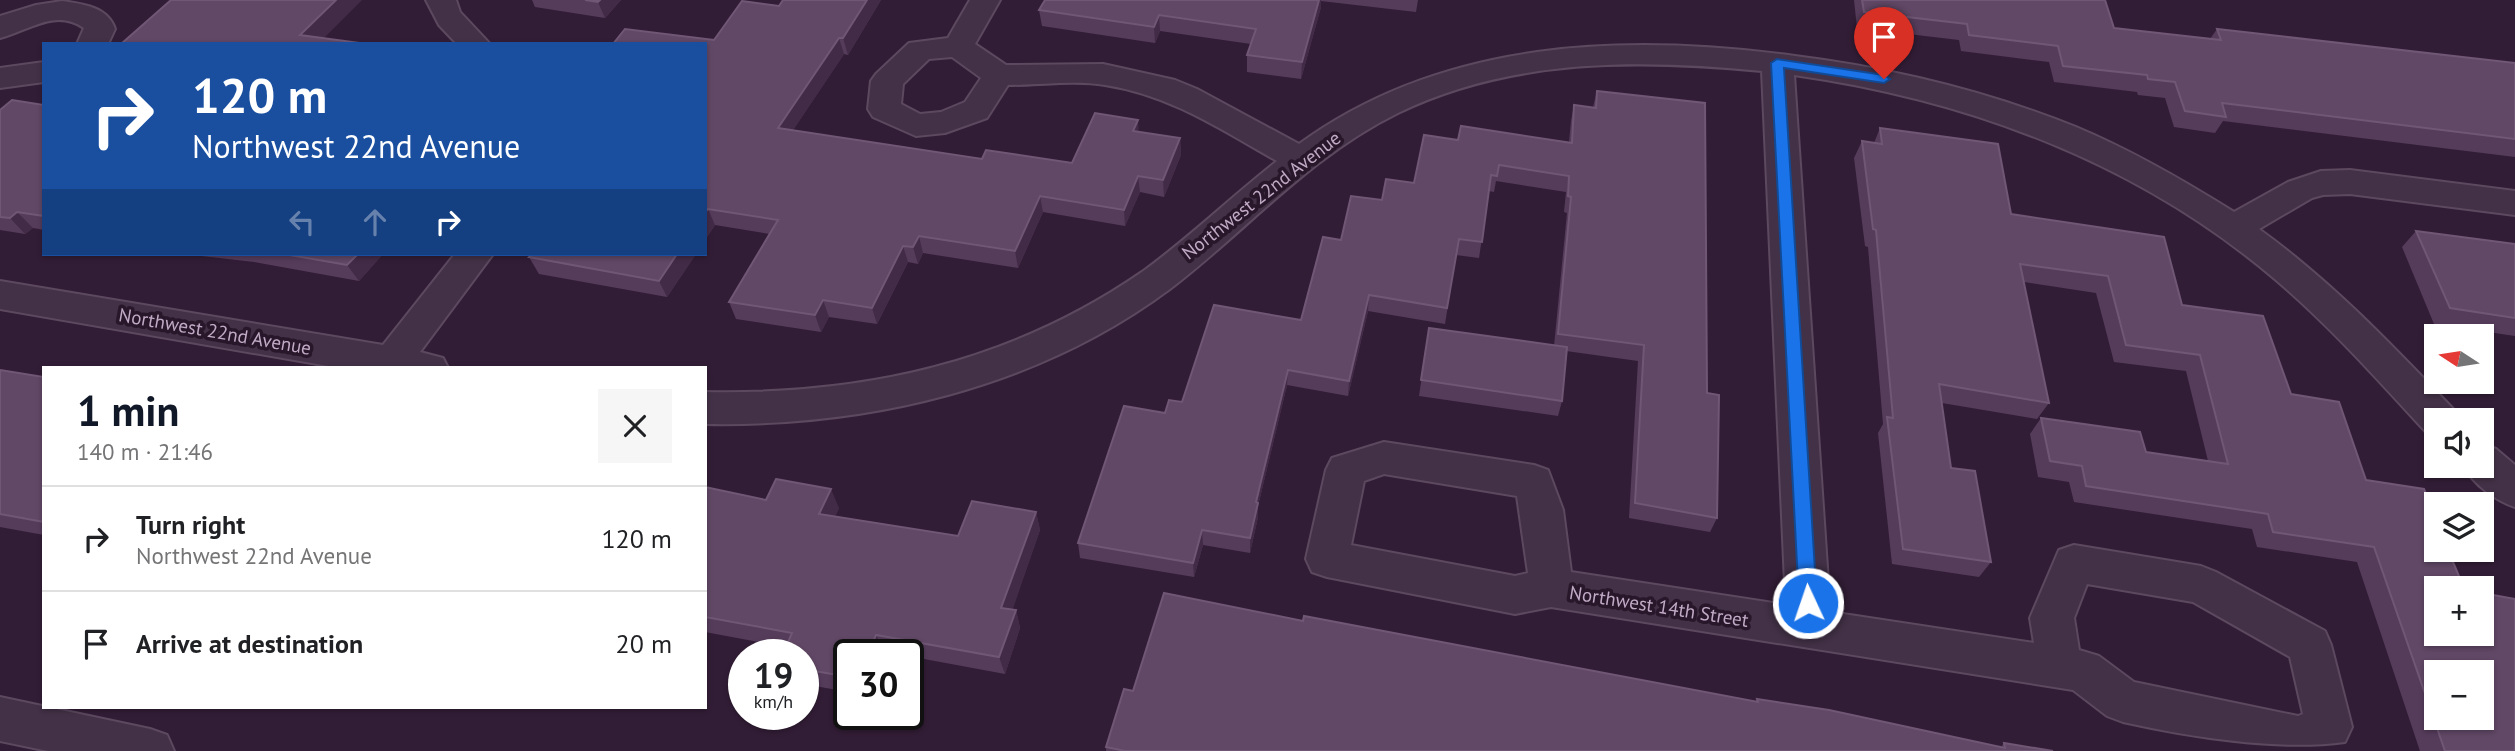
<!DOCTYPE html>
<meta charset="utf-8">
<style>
:root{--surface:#fff;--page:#f6f6f6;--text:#202124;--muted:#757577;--line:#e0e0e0;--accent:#111827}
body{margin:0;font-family:"PT Sans",sans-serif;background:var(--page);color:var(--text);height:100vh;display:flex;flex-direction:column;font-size:26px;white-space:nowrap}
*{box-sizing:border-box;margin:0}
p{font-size:23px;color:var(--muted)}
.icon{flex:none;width:38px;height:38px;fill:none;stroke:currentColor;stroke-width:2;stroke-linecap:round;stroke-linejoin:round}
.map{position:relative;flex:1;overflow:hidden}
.details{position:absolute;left:42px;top:366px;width:665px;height:343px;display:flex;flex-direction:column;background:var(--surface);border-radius:0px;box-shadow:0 2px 5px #0004}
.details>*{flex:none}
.guide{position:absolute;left:42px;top:42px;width:665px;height:214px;border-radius:0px;box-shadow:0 2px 5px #0004;background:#1a4fa0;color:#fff;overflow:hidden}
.needle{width:46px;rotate:282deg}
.tools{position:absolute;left:2424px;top:324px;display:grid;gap:14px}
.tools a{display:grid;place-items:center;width:70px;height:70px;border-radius:0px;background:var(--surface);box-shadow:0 2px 5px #0004;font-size:35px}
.speed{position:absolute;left:728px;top:639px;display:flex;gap:14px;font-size:35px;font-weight:700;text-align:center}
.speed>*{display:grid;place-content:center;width:91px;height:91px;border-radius:50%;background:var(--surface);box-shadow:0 2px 5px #0004;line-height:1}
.speed small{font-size:18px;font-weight:400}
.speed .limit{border:4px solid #111;border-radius:10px;background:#fff;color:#111}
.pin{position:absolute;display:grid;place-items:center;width:60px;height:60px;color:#fff;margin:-72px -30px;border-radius:50% 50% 50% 0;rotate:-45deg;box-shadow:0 0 7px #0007}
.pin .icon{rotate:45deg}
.me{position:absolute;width:77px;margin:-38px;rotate:357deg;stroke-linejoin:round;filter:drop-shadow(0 0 5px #0008)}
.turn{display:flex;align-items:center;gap:24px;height:147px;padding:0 35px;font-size:32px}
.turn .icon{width:91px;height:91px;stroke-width:2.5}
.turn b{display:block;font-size:49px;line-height:60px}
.lanes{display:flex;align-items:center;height:66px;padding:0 35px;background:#0003;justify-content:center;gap:35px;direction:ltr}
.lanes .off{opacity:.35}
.round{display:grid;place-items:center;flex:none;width:74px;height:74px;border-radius:0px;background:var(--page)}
.head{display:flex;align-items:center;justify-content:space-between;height:119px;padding:0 35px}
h1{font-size:42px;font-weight:600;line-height:52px;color:var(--accent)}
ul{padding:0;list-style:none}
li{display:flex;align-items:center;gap:21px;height:105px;padding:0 35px;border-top:2px solid var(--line)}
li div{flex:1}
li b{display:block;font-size:26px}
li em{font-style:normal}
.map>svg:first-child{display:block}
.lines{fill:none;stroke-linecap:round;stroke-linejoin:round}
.street-casing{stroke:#5c485f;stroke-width:4}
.street{fill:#433147;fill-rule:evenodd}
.wall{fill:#553c5b}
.shaded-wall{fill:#422b47}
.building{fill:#614866;stroke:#705775;stroke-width:2;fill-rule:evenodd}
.route{fill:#1a73e8;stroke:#114b97;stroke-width:2}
.labels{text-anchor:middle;stroke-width:7;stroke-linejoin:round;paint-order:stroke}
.street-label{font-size:19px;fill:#c1aac5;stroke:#28172b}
</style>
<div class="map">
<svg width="2515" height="751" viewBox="0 0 2515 751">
<rect width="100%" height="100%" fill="#321d36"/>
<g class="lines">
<!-- street casing -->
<g class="street-casing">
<g id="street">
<polygon points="426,0 456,0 460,12 490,44 457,44 439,25"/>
<path d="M970,0H1000L975,44L1006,65L1103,64L1175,80L1197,89L1299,144C1443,39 1625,33 1795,56C1891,68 1986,91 2076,127C2131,150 2183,180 2234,212L2288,182L2321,171L2350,170L2515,191V215L2350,194L2323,195L2312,198L2259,229C2331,281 2392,345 2453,409L2459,420H2436V435L2425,431C2377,379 2330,326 2276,280C2139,163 1970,100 1794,75L1830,612L2034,643L2030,618L2059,550L2074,545L2201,566L2216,572L2325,631L2331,645L2352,727L2345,742C2279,751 2190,737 2123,722L2107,716L2073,690L1551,607L1515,614L1327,577L1312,572L1306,559L1326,470L1332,458L1384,442L1534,465L1548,470L1563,510L1571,572L1786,605L1762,71C1639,59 1511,58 1398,113C1310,156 1247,230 1170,289C1037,388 868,427 705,424V392C864,395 1010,363 1142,272C1189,238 1231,197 1277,161C1220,129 1170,95 1105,85C1075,80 1040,85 1008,85L987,118L945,133L916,136L873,117L868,109L871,81L876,74L909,43L948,38ZM952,57L981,78L965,102L941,112L920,114L901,104L903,84L929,59ZM1384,474L1517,496L1528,573L1515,576L1351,545L1364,481ZM2087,584L2193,602L2290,657L2303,714L2298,716L2134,682L2099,656L2079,650L2074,618Z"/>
<path d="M62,1C83,4 108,7 115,29L108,44H77L84,28C55,8 28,31 0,38V16L36,5Z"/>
<polygon points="44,62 44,82 0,88 0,68"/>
<polygon points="455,254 493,254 420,352 443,358 448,368 340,368 0,309 0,281 383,345"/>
<path d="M2482,444L2496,449L2515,465V507C2496,501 2473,484 2464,466H2482Z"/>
<polygon points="0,697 150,729 167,735 174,751 48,751 0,741"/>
</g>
</g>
<!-- street -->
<use href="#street" class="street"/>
</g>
<!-- wall -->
<g class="wall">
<polygon points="532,0 621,0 605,18 535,7"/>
<polygon points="881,0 848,55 844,54 793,130 982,159 1072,163 1139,132 1180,138 1181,155 1164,197 1140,192 1125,226 1043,212 1018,268 923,253 918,264 908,262 877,324 829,317 821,332 736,319 729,302 770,234 715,225 705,240 714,40 779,6"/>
<polygon points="1045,0 1418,0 1416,12 1321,1 1321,7 1301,79 1247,72 1247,55 1251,44 1160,31 1155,43 1042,26 1039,10"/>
<polygon points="1854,0 2105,0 2114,28 2210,39 2217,29 2515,63 2515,157 2223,121 2215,133 2174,127 2165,98 2138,95 2137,92 2054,82 2049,62 1961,51 1959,40 1857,28"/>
<polygon points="1597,91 1707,393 1717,518 1710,532 1629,518 1638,361 1566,351 1562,401 1558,416 1419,396 1429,328 1554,346 1567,213 1564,212 1566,192 1496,181 1494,192 1489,191 1479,258 1456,255 1445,324 1368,311 1348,396 1287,385 1258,506 1258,517 1250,553 1203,545 1194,577 1080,558 1078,543 1165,413 1182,402 1301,320 1341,240 1382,200 1414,183 1458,140 1569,142 1571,121 1574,105 1593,107"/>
<polygon points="44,105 44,230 33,228 25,234 0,230 0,110"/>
<polygon points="1880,128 2011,214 2182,305 2291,394 2366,480 2515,751 2420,751 2357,562 2257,547 2252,529 2074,502 2069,482 2038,477 2030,434 2041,418 2146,452 2208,461 2186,371 2114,362 2096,293 2024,282 2049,403 2037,419 1942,403 1951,468 1991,562 1979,577 1892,564 1878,433 1883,424 1868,247 1865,246 1854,158 1862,141 1874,143"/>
<polygon points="2416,231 2515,244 2515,336 2434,324 2402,247"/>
<polygon points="184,254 383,254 359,281 254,262"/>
<polygon points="532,254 696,254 667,297 539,274 529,257"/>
<polygon points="0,370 44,377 44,535 0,527"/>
<polygon points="705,487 766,500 839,508 835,516 958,536 1036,512 1040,530 1012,610 1016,610 1020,628 1005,674 908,656 908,654 897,654 884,652 883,654 849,654 849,692 803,684 803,654 786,647 705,632"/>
<polygon points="1303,621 1755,702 1757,699 2001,747 2004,743 2053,751 1106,751 1106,747 1133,691"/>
</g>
<!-- shaded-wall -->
<g class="shaded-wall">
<polygon points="336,0 362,0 318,44 300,35"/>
<polygon points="600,0 621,0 605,18 598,2"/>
<polygon points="867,0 881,0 848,55 843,38"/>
<polygon points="1319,0 1321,0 1321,7 1301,79 1302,62"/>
<polygon points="1159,15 1160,31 1155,43 1154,27"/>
<polygon points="839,38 844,54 783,145 778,128"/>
<polygon points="1138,120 1139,137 1133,131"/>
<polygon points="1180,138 1181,155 1164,197 1163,180"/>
<polygon points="1138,176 1140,192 1125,226 1124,210"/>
<polygon points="1040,196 1043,212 1018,268 1015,251"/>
<polygon points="708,209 715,225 705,240 705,212"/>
<polygon points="17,212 33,228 25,234 10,218"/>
<polygon points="919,236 923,253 918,264 913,247"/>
<polygon points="903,246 908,262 877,324 872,308"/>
<polygon points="358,254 383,254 359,281 347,265"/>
<polygon points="677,254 696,254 667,297 659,281"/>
<polygon points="1369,295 1368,311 1348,396 1349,381"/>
<polygon points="823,300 829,317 821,332 815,315"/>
<polygon points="1288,370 1287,385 1258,506 1258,517 1250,553 1250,538 1256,502"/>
<polygon points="831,489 839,508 828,532 819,514"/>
<polygon points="1036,512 1040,530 1007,626 1001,608"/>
<polygon points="1202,530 1203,545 1194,577 1193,563"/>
<polygon points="1016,610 1020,628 1005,674 999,657"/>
<polygon points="876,635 884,652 883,654 868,654"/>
</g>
<!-- building -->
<g class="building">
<polygon points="171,0 336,0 300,35 367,44 121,44"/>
<polygon points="585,0 600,0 598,2"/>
<polygon points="783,0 867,0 843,38 839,38 778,128 982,159 986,150 1072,163 1095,113 1138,120 1133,131 1180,138 1163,180 1138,176 1124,210 1040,196 1015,251 919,236 913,247 903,246 872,308 823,300 815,315 729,302 778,220 708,209 705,212 705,44 613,44 625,29 714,40 742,1 779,6"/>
<polygon points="1045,0 1319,0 1302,62 1247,55 1256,29 1159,15 1154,27 1039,10"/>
<polygon points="1862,0 2105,0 2114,28 2221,40 2217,29 2515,63 2515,139 2222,103 2226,117 2185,111 2175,82 2148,79 2147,75 2063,66 2058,46 1969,35 1967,24 1864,12"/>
<polygon points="1597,91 1705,103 1707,393 1719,395 1717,518 1635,503 1644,345 1558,334 1571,197 1568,196 1569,176 1499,165 1497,176 1491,175 1482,242 1459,239 1447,308 1369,295 1349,381 1288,370 1256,502 1258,503 1250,538 1202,530 1193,563 1078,543 1124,406 1165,413 1169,400 1182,402 1214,305 1301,320 1323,237 1341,240 1351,196 1382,200 1386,179 1414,183 1424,135 1458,140 1461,126 1572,143 1574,105 1596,108"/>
<polygon points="12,100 44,105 44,216 17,212 10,218 0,217 0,110"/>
<path d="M1880,128L1998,144L2011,214L2164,237L2182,305L2263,316L2291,394L2339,402L2366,480L2424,489L2436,519V550H2448L2464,588H2436V634H2482V593L2515,599V751H2445L2374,547L2273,532L2268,514L2086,486L2082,466L2050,461L2041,418L2140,432L2146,452L2228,464L2200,355L2126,345L2108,276L2020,264L2049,403L1939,384L1951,468L1975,471L1991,562L1903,549L1887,417L1893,418L1876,230L1873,229L1862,141L1882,144ZM2436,672H2482V718H2436Z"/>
<polygon points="2416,231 2515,244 2515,318 2450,308"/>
<polygon points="284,254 358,254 347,265"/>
<polygon points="532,254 677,254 659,281 529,257"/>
<polygon points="1429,328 1567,347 1562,401 1421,380"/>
<polygon points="0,370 44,377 44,522 0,514"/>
<polygon points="776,479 831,489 819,514 958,536 972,501 1036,512 1001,608 1016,610 999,657 876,635 868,654 849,654 849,677 803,669 803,654 783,654 792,633 705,617 705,487 766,500"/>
<polygon points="1164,593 1303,621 1304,616 1758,702 1757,699 1829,710 2005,748 2004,743 2053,751 1125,751 1106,747 1124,689 1133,691"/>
</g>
<!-- route -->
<polygon class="route" points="1777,59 1884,75 1890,79 1884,83 1784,68 1817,603 1814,608 1808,611 1801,608 1799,603 1771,63"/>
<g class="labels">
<!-- street labels -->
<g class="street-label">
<text transform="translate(1261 195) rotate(-38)" y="7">Northwest 22nd Avenue</text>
<text transform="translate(215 331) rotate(10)" y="7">Northwest 22nd Avenue</text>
<text transform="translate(1659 606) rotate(9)" y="7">Northwest 14th Street</text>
</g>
</g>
</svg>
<div class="tools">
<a><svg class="needle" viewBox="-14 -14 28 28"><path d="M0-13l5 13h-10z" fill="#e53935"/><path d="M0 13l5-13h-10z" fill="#757577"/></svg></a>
<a><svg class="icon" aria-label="sound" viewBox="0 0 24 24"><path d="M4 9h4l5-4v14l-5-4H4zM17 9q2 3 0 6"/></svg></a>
<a><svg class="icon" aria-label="layers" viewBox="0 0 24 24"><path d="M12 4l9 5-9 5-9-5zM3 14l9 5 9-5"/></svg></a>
<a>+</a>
<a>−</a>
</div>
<div class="speed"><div>19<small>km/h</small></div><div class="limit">30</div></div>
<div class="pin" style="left:1884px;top:79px;background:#d93025"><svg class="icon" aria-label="arrive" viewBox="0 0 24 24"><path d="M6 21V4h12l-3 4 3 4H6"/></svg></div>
<svg class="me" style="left:1808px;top:603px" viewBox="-20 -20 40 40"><circle r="17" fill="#1a73e8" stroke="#fff" stroke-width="3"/><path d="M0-11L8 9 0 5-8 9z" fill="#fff"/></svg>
<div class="guide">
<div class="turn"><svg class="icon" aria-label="right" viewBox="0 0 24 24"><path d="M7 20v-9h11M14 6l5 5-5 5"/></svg><div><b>120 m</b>Northwest 22nd Avenue</div></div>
<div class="lanes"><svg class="icon off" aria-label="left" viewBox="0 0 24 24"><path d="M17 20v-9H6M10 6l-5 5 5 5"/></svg><svg class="icon off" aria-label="ahead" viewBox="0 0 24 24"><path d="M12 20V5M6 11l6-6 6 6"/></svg><svg class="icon" aria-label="right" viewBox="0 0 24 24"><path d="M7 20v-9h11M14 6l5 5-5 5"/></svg></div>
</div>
<section class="details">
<div class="head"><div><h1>1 min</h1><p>140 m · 21:46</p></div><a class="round"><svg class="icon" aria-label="close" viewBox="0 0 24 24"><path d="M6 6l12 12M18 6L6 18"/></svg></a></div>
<ul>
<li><svg class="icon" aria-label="right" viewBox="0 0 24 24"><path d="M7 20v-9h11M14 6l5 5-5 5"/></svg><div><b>Turn right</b><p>Northwest 22nd Avenue</p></div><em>120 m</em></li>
<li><svg class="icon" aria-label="arrive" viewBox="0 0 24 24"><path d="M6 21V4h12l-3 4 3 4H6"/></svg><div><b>Arrive at destination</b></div><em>20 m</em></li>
</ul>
</section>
</div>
